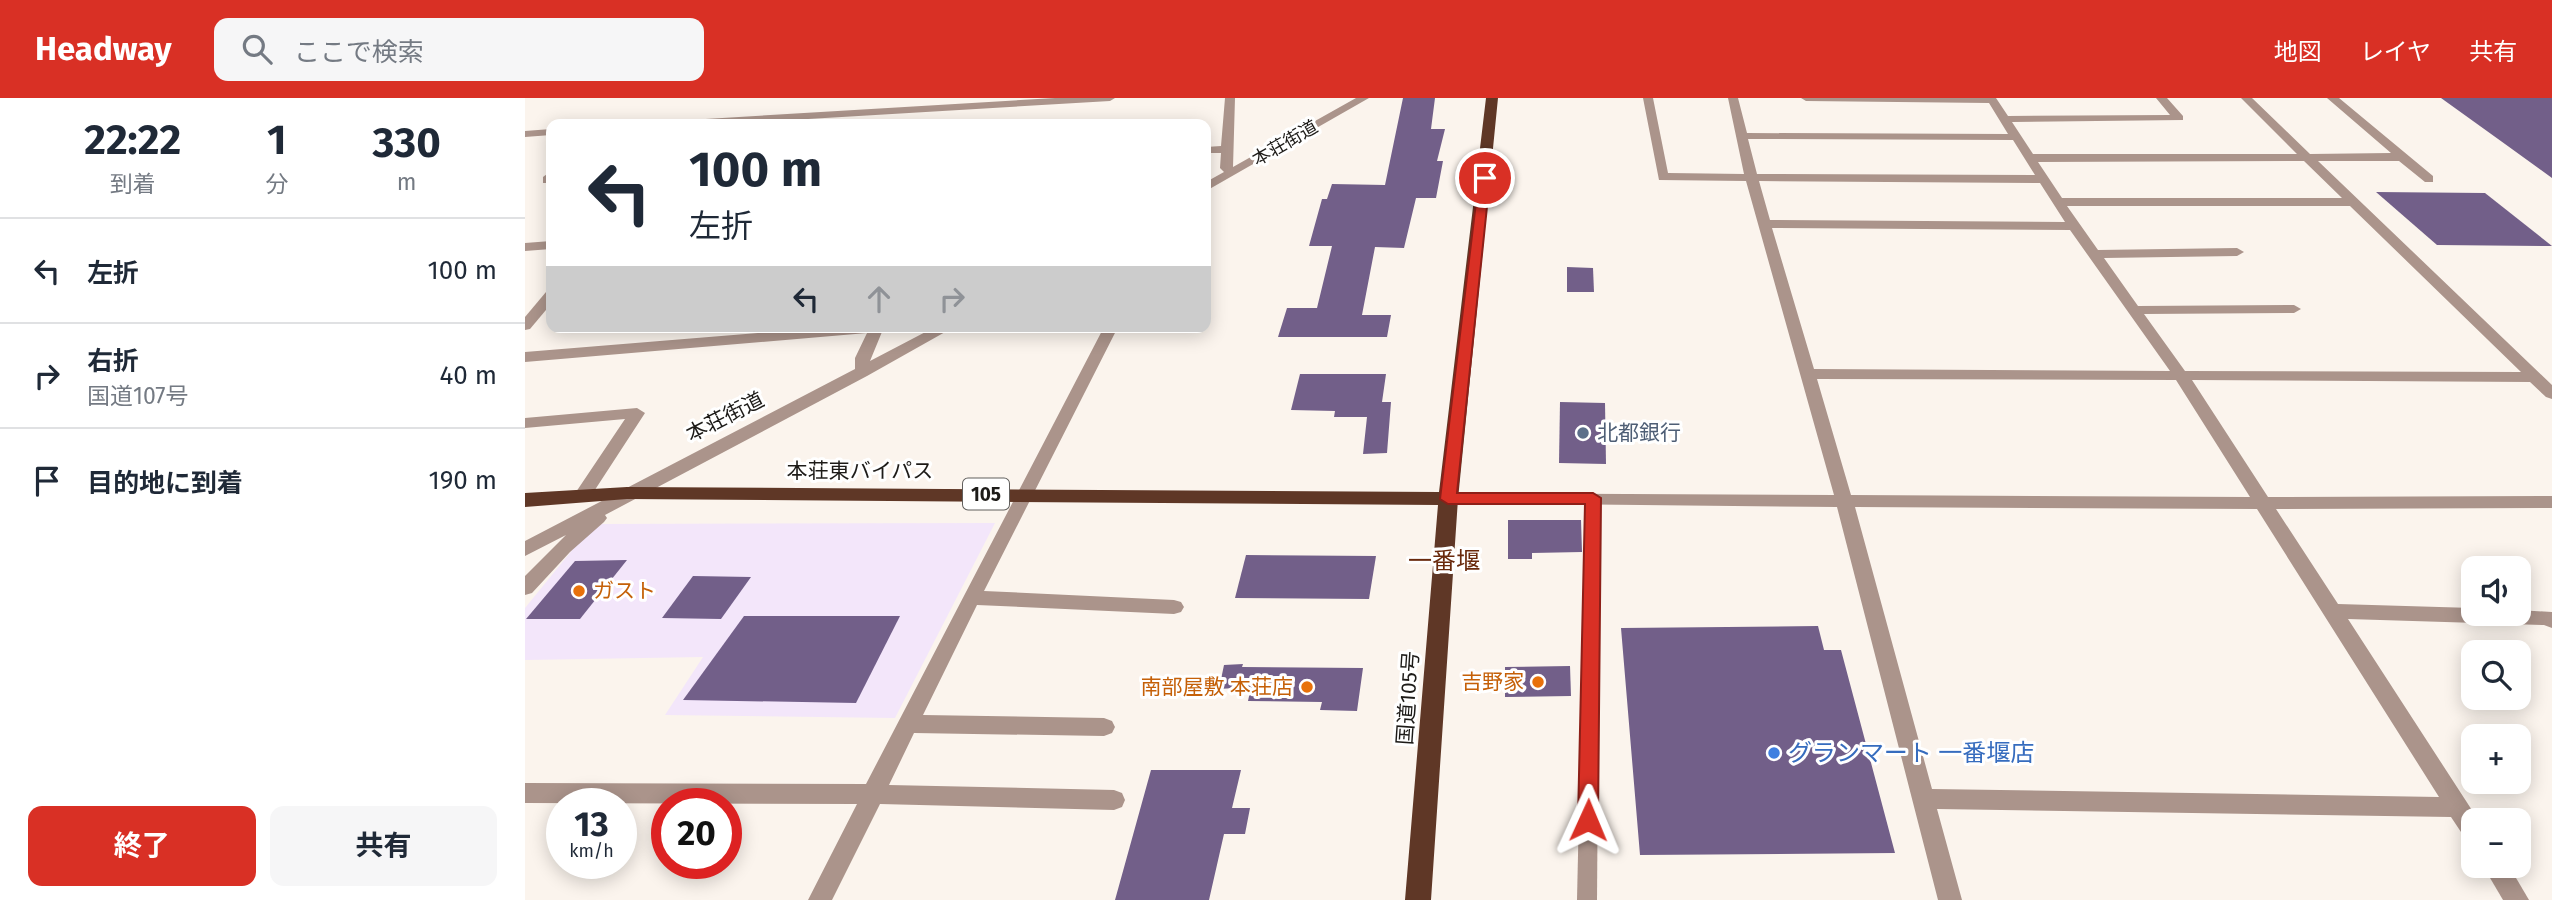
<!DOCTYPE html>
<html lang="ja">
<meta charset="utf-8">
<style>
:root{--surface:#fff;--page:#f6f6f7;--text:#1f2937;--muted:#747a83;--line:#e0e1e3;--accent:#d93025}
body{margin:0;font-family:"Fira Sans","Noto Sans JP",sans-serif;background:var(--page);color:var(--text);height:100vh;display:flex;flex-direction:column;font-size:26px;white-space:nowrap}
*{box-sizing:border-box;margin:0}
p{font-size:23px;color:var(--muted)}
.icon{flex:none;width:38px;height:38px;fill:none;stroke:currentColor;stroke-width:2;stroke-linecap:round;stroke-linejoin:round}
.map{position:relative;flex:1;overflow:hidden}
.details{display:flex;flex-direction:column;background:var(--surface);width:525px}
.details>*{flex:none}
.hud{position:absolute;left:21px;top:21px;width:665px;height:214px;border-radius:14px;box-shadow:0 4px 18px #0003;background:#fff;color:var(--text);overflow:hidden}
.tools{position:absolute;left:1936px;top:458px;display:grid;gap:14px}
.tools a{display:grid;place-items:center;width:70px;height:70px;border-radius:14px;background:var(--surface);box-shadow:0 4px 18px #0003;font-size:35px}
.speed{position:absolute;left:21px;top:690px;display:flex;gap:14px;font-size:35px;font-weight:700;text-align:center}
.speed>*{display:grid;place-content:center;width:91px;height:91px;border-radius:50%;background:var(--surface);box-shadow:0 4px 18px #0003;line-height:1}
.speed small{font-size:18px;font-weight:400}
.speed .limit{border:10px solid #d22;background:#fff;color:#111}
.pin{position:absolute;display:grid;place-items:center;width:60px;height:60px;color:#fff;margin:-30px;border:4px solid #fff;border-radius:50%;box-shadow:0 2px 7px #0007}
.me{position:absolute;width:77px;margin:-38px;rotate:1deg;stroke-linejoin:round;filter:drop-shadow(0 0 5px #0008)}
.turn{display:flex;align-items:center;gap:24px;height:147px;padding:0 28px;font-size:32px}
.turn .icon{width:91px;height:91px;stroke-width:2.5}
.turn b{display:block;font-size:49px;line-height:60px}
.lanes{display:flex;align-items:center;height:66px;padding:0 28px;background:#0003;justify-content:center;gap:35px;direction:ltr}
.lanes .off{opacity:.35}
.eta{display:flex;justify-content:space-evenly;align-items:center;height:119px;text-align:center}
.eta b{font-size:42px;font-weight:700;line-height:49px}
.primary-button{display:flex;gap:14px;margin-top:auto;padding:14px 28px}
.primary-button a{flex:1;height:80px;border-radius:14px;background:var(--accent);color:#fff;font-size:28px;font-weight:700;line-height:80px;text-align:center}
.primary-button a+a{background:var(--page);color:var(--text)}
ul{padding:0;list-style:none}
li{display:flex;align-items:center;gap:21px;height:105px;padding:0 28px;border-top:2px solid var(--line)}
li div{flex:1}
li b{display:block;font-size:26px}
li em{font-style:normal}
header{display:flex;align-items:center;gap:42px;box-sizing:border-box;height:98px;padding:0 35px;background:var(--accent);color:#fff}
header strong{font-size:33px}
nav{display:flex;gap:38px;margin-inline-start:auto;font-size:24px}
.search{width:490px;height:63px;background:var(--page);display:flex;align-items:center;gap:18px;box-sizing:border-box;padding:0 24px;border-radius:14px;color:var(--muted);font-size:26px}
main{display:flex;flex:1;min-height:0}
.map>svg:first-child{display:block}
.commercial{fill:#f3e6fa}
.building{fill:#725f89}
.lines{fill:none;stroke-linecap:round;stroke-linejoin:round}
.service{fill:#ab948b;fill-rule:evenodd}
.minor{fill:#ab948b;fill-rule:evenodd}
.trunk{fill:#5f3726;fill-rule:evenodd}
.route{fill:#d93025;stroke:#8d1f18;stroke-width:2}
.service-dot{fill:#5c6f8a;stroke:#fff;stroke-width:2.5}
.food-dot{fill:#e8710a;stroke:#fff;stroke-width:2.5}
.shop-dot{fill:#3f7fe0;stroke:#fff;stroke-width:2.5}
.labels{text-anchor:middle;stroke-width:6;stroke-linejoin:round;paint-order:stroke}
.far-street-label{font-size:18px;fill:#1d1b18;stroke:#fff}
.shield{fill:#fff;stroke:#615f5d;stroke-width:2}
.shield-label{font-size:19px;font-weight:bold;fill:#1d1b18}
.street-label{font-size:21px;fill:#1d1b18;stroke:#fff}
.service-label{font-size:21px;fill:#4e5e75;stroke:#fff;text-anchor:start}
.food-label{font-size:21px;fill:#c56008;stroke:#fff;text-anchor:end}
.quarter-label{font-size:24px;fill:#69290c;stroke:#fff}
.near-shop-label{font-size:24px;fill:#366cbe;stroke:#fff;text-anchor:start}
</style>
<header>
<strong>Headway</strong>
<div class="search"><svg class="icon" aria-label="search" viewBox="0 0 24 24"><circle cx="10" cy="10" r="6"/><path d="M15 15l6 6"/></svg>ここで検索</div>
<nav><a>地図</a><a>レイヤ</a><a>共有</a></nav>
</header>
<main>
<section class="details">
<div class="eta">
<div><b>22:22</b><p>到着</p></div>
<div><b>1</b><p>分</p></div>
<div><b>330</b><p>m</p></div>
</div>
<ul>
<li><svg class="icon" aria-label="left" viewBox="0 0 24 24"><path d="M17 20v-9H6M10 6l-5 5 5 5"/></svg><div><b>左折</b></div><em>100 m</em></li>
<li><svg class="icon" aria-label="right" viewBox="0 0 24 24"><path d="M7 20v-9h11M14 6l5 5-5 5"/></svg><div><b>右折</b><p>国道107号</p></div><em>40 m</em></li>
<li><svg class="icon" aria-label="arrive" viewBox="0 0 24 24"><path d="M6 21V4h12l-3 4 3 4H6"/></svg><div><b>目的地に到着</b></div><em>190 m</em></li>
</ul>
<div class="primary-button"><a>終了</a><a>共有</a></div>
</section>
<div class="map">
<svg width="2027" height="802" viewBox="0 0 2027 802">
<rect width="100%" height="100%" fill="#fbf4ed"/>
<!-- commercial -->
<polygon class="commercial" points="470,425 370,620 140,617 178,559 0,562 0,510 57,440 77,426"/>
<!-- building -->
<g class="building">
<polygon points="878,0 910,0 906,31 920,31 912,63 918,63 911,100 891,100 879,150 850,149 837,217 866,217 862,239 753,239 762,210 792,210 807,148 784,148 797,101 802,101 807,86 860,87"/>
<polygon points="1916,0 2027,0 2027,80 1980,46"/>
<polygon points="1851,94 1960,95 2027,148 1912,147"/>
<polygon points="1042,169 1068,170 1069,194 1042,194"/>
<polygon points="775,276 861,276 857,304 866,304 862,355 838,356 842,319 809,319 810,313 766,312"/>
<polygon points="1035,304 1080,305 1081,366 1034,365"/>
<polygon points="983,422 1056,422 1057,454 1007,455 1007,461 983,461"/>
<polygon points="721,457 851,458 844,501 710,500"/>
<polygon points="102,462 55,521 1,521 50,463"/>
<polygon points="168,478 226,479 196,521 137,520"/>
<polygon points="219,518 375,518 331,605 158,602"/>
<polygon points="1293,528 1299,552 1316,552 1370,755 1115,757 1096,530"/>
<polygon points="718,566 717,569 838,570 832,613 795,612 797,604 723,603 726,589 694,591 699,567"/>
<polygon points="1045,568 1046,598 980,599 980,569"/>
<polygon points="626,672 716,672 707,710 725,710 720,736 699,736 684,802 590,802"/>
</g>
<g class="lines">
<!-- service -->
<polygon class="service" points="1068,395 1075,400 1072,802 1052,802 1061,400"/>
<!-- minor -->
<g class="minor">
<polygon points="530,0 590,0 585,3 200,26 141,26 147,23"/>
<polygon points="700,0 710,0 708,69 831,0 844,0 681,93 681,84 699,74 695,70 696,55 681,55 681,49 696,48"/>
<path d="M1118,0H1128L1143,75L1219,76L1203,0H1213L1222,35L1483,36L1464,5L1281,3L1276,0H1471L1483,18L1645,17L1631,0H1642L1658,18V22L1487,24L1508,56H1772L1716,0H1727L1785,56L1866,55L1802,0H1814L1908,78V84H1900L1874,63H1793L2027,287V301L2021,299L2005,284L1667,282L1743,399L2027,398V410L1751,411L1813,506L1948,510V516H1993V512L2027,514V530L2019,527L1823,521L1954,723H1948V743L1940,740L1926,719L1412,711L1437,802H1413L1312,409L917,405L914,401L917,397L923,395L1309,397L1221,83L1134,82ZM1223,41L1488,42L1510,77L1232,76ZM1779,63L1817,100H1537L1513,64ZM1234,83L1515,85L1540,124L1245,122ZM1542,108H1825L1996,274L1660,273L1619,216L1769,215L1776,211L1769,207L1613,208L1579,160L1712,158L1719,154L1712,150L1573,152ZM1247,130L1545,132L1645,273L1289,271ZM1292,281L1651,282L1725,399L1326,397ZM1330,409L1732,411L1914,699L1407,691Z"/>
<polygon points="26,31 26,37 0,39 0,33"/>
<polygon points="26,73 26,85 18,85 18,79"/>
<polygon points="26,143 26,151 0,153 0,145"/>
<polygon points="26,193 26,206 5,231 0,232 0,219 21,194"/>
<polygon points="307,229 359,229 345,263 410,229 429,229 342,278 80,417 82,420 79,424 45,454 7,495 0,497 0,478 41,437 0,458 0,443 330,271 330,260 342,235 0,264 0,254"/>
<polygon points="579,229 593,229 459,493 649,502 656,504 659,509 656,514 649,516 452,507 398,617 579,620 587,623 590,629 587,635 579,638 389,635 364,687 589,692 597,695 600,702 597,709 589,712 355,706 307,802 283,802 332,706 0,705 0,685 341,686"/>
<polygon points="112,310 120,315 64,401 58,403 49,397 100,321 0,330 0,320"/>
<polygon points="1958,768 1984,768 2004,802 1978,802"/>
</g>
<!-- trunk -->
<polygon class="trunk" points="961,0 973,0 933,401 906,802 880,802 913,407 102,401 0,409 0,395 102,389 914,394"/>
</g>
<!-- route -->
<polygon class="route" points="960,76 965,80 932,395 1068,395 1076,400 1073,722 1070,728 1063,731 1056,728 1053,722 1060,406 923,406 915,401 954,80"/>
<!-- markers -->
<circle class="service-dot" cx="1058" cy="335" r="7"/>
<g class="food-dot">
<circle cx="54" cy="493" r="7"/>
<circle cx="1013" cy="584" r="7"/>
<circle cx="782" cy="589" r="7"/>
</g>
<circle class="shop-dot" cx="1249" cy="655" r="7"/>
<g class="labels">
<!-- far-street labels -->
<g class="far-street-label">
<text transform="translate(760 45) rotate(-30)" y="6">本荘街道</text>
</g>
<!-- shield labels -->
<rect class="shield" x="438" y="380.5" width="46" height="31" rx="5"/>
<g class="shield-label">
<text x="461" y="403">105</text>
</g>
<!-- street labels -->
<g class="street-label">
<text transform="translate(200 319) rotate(-27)" y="7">本荘街道</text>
<text x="335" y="380">本荘東バイパス</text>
<text transform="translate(883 600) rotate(-86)" y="7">国道105号</text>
</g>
<!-- service labels -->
<g class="service-label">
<text x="1072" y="342">北都銀行</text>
</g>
<!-- food labels -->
<g class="food-label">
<text x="68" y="500" text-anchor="start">ガスト</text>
<text x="999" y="591">吉野家</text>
<text x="768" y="596">南部屋敷 本荘店</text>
</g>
<!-- quarter labels -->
<g class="quarter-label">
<text x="919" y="471">一番堰</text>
</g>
<!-- near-shop labels -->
<g class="near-shop-label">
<text x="1263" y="663">グランマート 一番堰店</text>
</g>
</g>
</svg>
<div class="tools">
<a><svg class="icon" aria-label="sound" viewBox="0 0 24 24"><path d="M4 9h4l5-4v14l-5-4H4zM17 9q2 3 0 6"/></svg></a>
<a><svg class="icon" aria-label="search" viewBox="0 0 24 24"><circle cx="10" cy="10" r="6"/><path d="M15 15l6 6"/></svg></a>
<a>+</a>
<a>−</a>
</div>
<div class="speed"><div>13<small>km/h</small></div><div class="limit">20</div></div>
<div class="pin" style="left:960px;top:80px;background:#d93025"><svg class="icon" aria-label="arrive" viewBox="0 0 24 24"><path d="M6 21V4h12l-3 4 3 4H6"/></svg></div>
<svg class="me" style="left:1063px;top:722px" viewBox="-20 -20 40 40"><path d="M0-17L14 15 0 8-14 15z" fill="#d93025" stroke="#fff" stroke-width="4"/></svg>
<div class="hud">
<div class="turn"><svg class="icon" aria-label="left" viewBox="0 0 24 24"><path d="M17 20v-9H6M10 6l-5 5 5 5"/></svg><div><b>100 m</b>左折</div></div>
<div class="lanes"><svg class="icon" aria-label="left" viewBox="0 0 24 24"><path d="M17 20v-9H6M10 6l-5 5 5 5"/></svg><svg class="icon off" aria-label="ahead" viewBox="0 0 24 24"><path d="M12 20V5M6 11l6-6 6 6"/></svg><svg class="icon off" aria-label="right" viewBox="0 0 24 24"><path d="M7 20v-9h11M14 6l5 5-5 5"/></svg></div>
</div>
</div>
</main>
